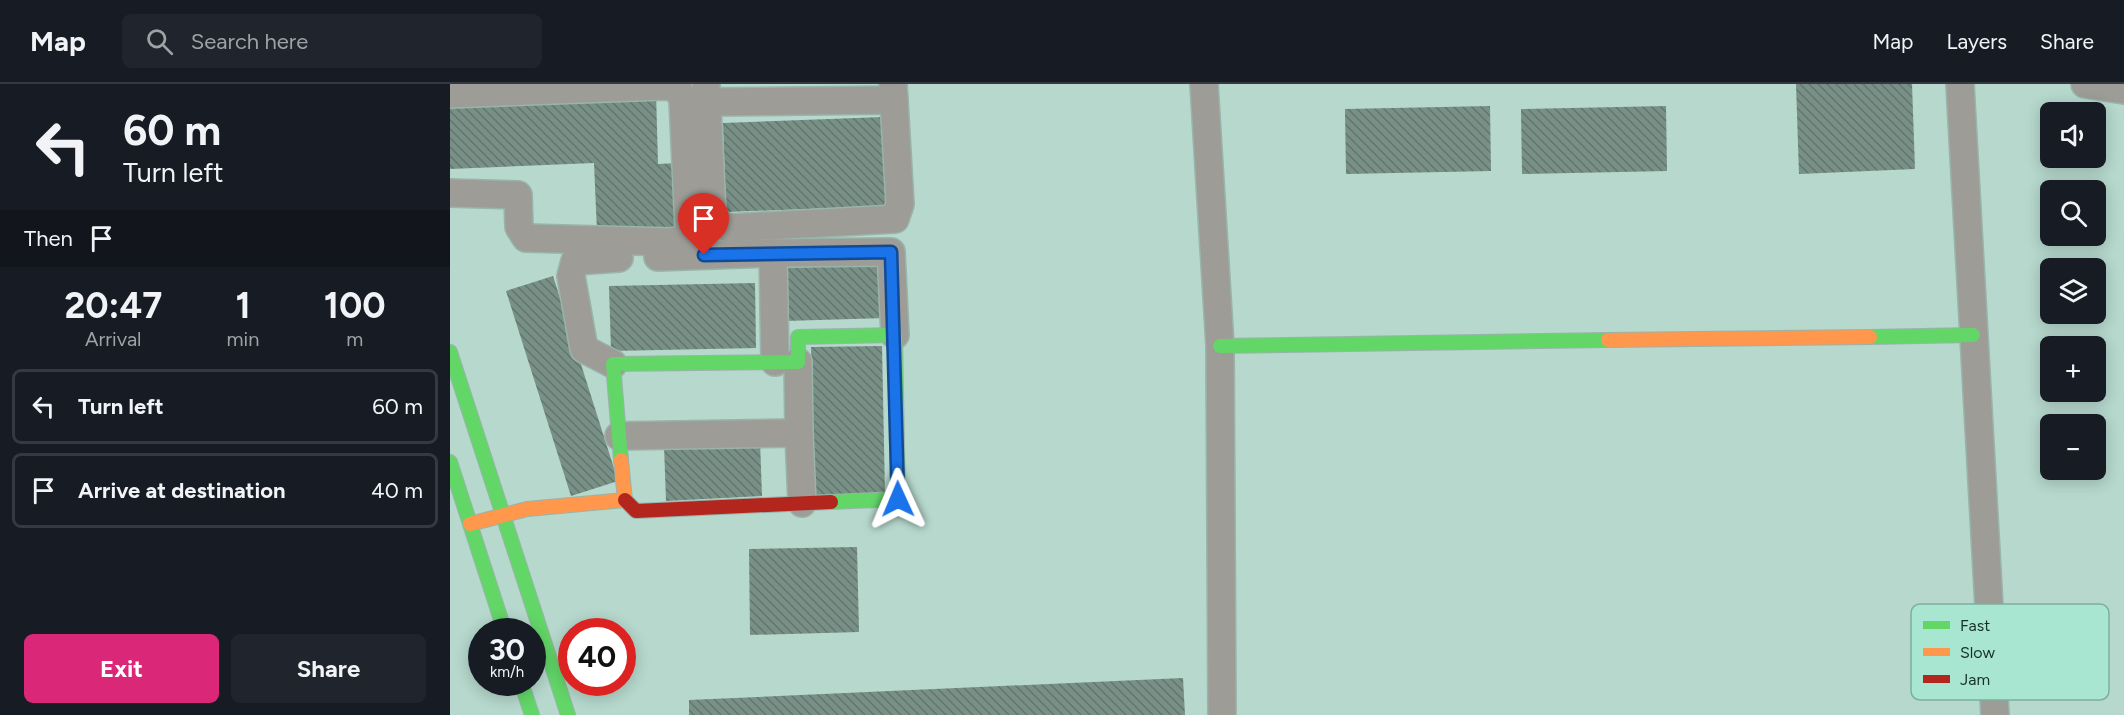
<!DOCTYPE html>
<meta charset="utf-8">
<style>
:root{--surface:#171b24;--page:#20242c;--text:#f1f3f6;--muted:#9ea1a6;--line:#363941;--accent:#db2777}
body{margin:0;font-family:Figtree,sans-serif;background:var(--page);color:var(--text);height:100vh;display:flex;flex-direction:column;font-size:22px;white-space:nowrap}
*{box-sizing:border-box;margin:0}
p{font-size:20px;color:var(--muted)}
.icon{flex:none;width:33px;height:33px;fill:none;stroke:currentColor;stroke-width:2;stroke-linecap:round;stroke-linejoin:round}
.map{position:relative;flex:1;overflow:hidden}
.panel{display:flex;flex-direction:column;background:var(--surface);width:450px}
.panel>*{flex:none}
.guide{background:#171b24;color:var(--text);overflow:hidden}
.controls{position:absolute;left:1590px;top:18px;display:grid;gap:12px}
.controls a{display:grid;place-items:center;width:66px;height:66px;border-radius:9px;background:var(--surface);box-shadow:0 3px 15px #0003;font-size:30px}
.speed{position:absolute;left:18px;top:534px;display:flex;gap:12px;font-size:30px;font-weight:700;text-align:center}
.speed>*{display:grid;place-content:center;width:78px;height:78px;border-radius:50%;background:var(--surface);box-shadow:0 3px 15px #0003;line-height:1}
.speed small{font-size:15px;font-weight:400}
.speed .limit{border:9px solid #d22;background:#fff;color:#111}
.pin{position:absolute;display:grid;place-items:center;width:51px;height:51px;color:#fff;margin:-62px -26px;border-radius:50% 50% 50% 0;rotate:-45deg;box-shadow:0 0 6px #0007}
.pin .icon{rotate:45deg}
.me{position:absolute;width:66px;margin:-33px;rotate:359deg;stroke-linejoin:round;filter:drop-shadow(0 0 4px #0008)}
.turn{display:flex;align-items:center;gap:21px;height:126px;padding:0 24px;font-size:27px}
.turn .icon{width:78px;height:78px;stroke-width:2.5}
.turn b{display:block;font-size:42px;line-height:51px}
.then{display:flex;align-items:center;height:57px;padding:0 24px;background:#0003;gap:12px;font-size:22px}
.eta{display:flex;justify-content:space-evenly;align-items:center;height:102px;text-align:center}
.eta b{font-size:36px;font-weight:700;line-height:42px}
.primary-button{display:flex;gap:12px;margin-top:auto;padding:12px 24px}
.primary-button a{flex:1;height:69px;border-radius:9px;background:var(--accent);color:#fff;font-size:24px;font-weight:700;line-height:69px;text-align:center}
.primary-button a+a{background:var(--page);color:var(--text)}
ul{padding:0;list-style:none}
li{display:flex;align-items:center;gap:18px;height:75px;margin:0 12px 9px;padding:0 12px;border:3px solid var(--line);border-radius:9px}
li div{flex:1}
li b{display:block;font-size:22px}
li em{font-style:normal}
header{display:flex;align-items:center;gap:36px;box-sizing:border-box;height:84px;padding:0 30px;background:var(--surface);border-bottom:2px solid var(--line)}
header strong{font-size:28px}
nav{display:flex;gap:33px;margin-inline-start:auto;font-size:21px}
.search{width:420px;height:54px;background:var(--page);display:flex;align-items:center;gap:15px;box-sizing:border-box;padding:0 21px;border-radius:9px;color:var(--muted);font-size:22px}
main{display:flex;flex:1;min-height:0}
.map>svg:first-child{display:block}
.building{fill:url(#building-back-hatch)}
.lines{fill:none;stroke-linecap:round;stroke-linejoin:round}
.street-casing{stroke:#99b4ab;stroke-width:30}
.fast-casing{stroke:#99b4ab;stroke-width:16}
.slow-casing{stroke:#99b4ab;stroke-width:16}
.jam-casing{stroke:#99b4ab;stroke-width:16}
.street{stroke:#9d9c97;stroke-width:27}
.fast{stroke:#63d668;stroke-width:14}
.slow{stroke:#ff974d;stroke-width:14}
.jam{stroke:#b3261e;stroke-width:14}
.route-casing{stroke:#114b97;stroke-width:15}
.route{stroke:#1a73e8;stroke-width:10}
.key{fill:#a8e6d2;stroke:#7caf9f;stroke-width:1.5}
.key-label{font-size:16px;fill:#173029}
</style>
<header>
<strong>Map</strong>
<div class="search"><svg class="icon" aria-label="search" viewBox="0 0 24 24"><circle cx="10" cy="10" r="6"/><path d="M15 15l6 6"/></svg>Search here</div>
<nav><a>Map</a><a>Layers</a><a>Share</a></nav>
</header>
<main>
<section class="panel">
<div class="guide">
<div class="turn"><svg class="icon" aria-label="left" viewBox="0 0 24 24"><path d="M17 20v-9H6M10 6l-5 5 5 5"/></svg><div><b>60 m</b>Turn left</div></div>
<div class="then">Then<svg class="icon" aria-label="arrive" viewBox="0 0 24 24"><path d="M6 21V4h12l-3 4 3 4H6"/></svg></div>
</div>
<div class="eta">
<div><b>20:47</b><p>Arrival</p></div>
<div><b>1</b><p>min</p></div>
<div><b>100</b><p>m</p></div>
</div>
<ul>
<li><svg class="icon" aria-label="left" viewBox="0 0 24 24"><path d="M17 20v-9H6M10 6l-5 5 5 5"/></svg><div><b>Turn left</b></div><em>60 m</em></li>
<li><svg class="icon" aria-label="arrive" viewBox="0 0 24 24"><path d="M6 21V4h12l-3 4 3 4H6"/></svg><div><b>Arrive at destination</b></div><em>40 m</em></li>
</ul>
<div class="primary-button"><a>Exit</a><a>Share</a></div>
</section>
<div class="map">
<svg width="1674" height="631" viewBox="0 0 1674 631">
<defs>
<pattern id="building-back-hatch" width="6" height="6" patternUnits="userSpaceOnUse" patternTransform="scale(1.5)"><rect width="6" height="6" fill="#789086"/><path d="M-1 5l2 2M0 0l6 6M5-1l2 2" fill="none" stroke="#61766e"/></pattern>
</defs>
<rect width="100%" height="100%" fill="#b6d8cd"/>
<!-- building -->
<g class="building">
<polygon points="1346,0 1462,0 1465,85 1349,90"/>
<polygon points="206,8 208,80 229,79 231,145 147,148 144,79 0,85 0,16"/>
<polygon points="1040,22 1041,87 896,90 895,25"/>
<polygon points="1216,22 1217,87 1072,90 1071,25"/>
<polygon points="433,33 436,122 276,128 273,39"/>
<polygon points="434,181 436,234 335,237 334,184"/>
<polygon points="103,192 168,397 121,412 56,207"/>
<polygon points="305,199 306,264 161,267 159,202"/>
<polygon points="432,262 435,410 364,411 361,263"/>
<polygon points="310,357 312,412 216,417 214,361"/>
<polygon points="407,463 409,548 300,551 299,465"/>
<polygon points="733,594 735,631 239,631 239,616"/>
</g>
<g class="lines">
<!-- street casing -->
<g class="street-casing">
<g id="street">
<polyline points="256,0 262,128 268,140 278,144 445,135 450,120 443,0"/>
<polyline points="754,0 770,262 772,631"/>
<polyline points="1510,0 1545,631"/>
<polyline points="1635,0 1674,6"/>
<polyline points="0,10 212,2 227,3 233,16 239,145 234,155 221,158 76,154 69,143 68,111 0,109"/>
<polyline points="257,18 444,16"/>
<polyline points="208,173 323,169"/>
<polyline points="325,278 323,169 441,168 445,251"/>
<polyline points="348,278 349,349"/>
<polyline points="163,280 134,265 121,192 125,177 169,174"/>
<polyline points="169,352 349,349 352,419"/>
</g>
</g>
<!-- fast casing -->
<g class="fast-casing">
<g id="fast">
<polyline points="1420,253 1523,251"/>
<polyline points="770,262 1158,256"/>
<polyline points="0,268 118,631"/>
<polyline points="171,376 163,280 348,278 348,253 445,251 448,415 381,418"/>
<polyline points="0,378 55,548"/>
<polyline points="71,598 82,631"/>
</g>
</g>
<!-- slow casing -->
<g class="slow-casing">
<g id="slow">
<polyline points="1158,256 1420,253"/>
<polyline points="20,440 77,425 175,416 171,376"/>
</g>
</g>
<!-- jam casing -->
<g class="jam-casing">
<polyline id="jam" points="175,416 186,427 381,418"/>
</g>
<!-- street -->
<use href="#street" class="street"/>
<!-- fast -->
<use href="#fast" class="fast"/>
<!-- slow -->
<use href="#slow" class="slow"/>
<!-- jam -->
<use href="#jam" class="jam"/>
</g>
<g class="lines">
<!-- route casing -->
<g class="route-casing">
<polyline id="route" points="254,171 441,168 448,415"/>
</g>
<!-- route -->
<use href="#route" class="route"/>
</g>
<!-- legend -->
<rect x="1461" y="520" width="198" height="96" rx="9" class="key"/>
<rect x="1473" y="537" width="27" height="8" fill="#63d668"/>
<rect x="1473" y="564" width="27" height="8" fill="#ff974d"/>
<rect x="1473" y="591" width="27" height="8" fill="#b3261e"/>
<g class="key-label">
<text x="1510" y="547">Fast</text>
<text x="1510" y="574">Slow</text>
<text x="1510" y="601">Jam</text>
</g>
</svg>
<div class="controls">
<a><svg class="icon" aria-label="sound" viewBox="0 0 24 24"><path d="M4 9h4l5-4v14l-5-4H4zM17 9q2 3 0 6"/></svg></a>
<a><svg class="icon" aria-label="search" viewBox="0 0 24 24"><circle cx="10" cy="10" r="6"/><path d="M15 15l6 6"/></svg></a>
<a><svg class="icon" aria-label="layers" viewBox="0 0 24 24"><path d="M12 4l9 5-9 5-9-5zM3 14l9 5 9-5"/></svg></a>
<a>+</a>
<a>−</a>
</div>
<div class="speed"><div>30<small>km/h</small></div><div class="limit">40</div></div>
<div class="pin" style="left:254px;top:171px;background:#d93025"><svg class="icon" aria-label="arrive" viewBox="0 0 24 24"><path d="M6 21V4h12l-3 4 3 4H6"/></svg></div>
<svg class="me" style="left:448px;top:415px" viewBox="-20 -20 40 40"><path d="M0-17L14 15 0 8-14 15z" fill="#1a73e8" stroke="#fff" stroke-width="4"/></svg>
</div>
</main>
